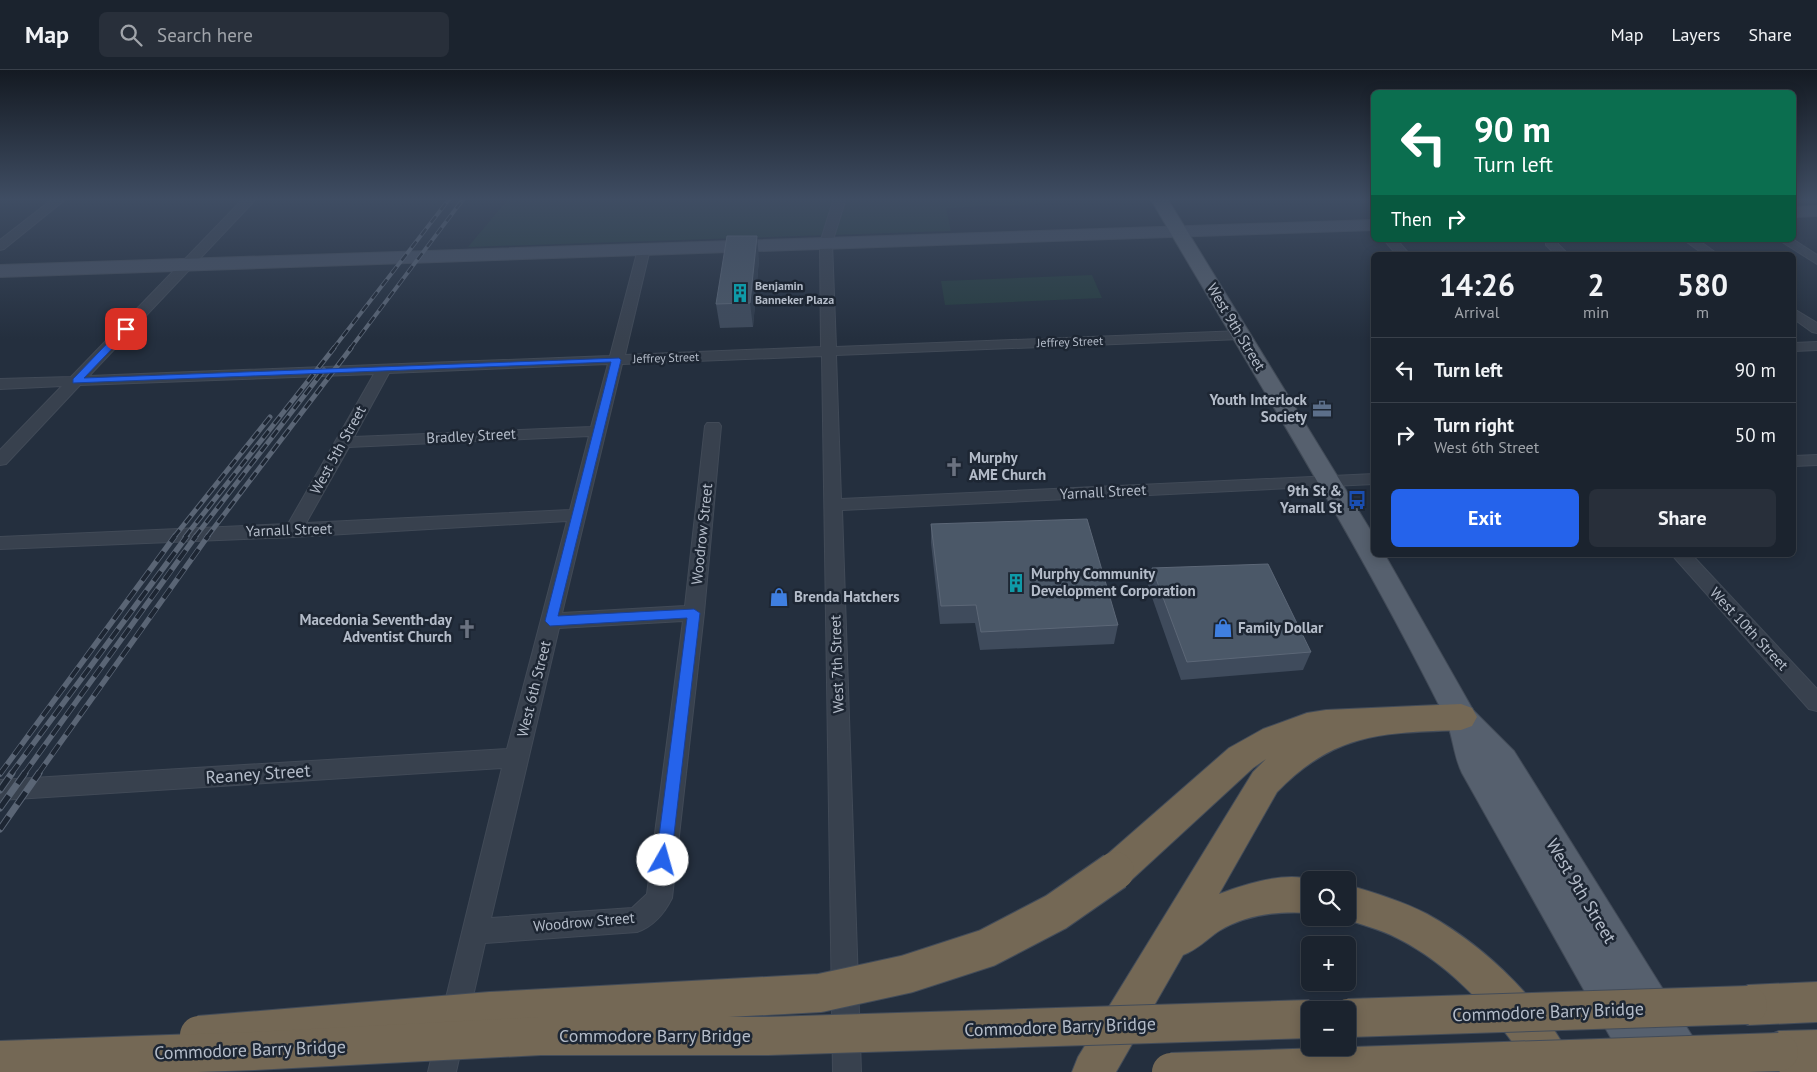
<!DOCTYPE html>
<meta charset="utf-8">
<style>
:root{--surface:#1b232e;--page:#282f3a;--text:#f1f3f6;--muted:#a0a4aa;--line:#39404a;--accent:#2563eb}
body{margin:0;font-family:"PT Sans",sans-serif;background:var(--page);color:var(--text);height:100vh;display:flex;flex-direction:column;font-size:19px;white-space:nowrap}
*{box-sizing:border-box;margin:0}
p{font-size:16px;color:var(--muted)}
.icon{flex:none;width:28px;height:28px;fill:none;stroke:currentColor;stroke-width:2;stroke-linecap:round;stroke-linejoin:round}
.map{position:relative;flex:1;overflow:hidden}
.panel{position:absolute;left:1371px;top:182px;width:425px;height:305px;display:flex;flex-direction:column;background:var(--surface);border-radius:8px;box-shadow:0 2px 12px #0003,0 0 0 1px var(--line)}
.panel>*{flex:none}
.banner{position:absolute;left:1371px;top:20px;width:425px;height:152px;border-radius:8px;box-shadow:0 2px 12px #0003,0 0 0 1px var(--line);background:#0b6e4f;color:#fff;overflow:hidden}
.tools{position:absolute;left:1301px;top:801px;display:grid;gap:10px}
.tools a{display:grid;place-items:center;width:55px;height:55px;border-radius:8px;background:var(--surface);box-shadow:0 2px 12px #0003,0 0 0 1px var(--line);font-size:25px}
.pin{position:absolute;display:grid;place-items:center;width:42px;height:42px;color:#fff;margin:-21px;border-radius:10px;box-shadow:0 2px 8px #0006}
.me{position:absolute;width:55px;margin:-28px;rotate:7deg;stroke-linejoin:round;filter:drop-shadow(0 0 4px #0008)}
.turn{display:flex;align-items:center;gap:18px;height:105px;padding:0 20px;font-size:22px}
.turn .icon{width:65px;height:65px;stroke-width:2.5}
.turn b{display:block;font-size:35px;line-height:42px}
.then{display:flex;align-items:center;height:48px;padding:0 20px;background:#0003;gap:10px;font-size:19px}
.eta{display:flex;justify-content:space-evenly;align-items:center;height:85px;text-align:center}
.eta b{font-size:30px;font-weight:700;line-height:35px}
.action{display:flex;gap:10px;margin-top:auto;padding:10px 20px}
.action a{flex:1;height:58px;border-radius:8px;background:var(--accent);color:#fff;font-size:20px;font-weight:700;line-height:58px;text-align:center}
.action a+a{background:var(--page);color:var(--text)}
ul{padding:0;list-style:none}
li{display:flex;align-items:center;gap:15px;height:65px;padding:0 20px;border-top:1px solid var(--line)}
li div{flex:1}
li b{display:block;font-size:19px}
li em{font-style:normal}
header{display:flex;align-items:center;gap:30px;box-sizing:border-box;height:70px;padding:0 25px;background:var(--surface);border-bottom:1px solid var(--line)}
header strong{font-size:24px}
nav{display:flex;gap:28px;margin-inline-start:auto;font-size:18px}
.search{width:350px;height:45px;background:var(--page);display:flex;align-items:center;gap:12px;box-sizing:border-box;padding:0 18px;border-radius:8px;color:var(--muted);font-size:19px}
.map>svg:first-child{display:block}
.green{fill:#263c3f}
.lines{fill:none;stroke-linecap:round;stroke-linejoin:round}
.street-casing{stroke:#414a57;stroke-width:2}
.secondary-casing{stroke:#414a57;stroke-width:2}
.primary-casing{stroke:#414a57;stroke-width:2}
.highway-casing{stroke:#434c59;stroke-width:2}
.street{fill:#38414e;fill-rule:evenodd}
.secondary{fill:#465061;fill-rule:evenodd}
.primary{fill:#56606e;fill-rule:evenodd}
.highway{fill:#746855;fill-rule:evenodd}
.rail-far3-casing{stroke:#5a6575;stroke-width:4}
.rail-far2-casing{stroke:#5a6575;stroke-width:5}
.rail-far1-casing{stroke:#5a6575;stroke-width:5.5}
.rail-casing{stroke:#5a6575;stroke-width:7}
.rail-far3{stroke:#1d2633;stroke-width:2.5;stroke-dasharray:8;stroke-linecap:butt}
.rail-far2{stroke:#1d2633;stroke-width:3;stroke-dasharray:9;stroke-linecap:butt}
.rail-far1{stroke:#1d2633;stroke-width:4;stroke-dasharray:12;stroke-linecap:butt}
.rail{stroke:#1d2633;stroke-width:5;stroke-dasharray:15;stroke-linecap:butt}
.highway-bridge-casing{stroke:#434c59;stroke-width:40;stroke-linecap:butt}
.highway-bridge{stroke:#746855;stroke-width:38}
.wall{fill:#3f4b5c}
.shaded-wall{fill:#2f3b4b}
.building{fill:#4b5868;stroke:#5c6777}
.route{fill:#2563eb;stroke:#184099}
.labels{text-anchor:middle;stroke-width:5;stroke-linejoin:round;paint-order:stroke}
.far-poi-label{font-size:12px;font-weight:bold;fill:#b4bcc9;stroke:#1d2633;text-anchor:start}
.far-street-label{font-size:12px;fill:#b4bcc9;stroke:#1d2633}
.street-label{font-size:15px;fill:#b4bcc9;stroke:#1d2633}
.poi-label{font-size:15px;font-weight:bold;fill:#b4bcc9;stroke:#1d2633;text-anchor:start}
.near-street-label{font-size:18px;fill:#b4bcc9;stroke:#1d2633}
</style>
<header>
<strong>Map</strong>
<div class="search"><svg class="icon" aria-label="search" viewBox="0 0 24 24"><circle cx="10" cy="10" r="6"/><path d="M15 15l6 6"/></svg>Search here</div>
<nav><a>Map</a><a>Layers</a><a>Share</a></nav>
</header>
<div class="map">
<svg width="1817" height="1002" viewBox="0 0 1817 1002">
<rect width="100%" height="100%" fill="#242f3e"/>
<!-- green -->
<g class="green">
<polygon points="509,128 1042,128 1040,134 946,138 951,161 468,177"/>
<polygon points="1092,205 1102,228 945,235 941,211"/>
</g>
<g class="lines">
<!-- street casing -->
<g class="street-casing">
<g id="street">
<polygon points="54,128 67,128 4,179 0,180 0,170"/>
<path d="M244,128H257L89,306L610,286L638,179L644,175L650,179L625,285L821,277L820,173L834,128H846L832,173L836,277L1241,261L1246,262L1248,265L1246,268L1241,269L836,285L841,429L1374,404V414L842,440L861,1002H833L822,286L622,294L562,543L685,536L705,356L707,353H719L721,356L704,543L672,828C664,844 654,856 637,862L485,873L456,1002H428L502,698L0,730V710L507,679L567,451L293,467L0,479V467L288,454L374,304L80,315L6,394L0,395V380L62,316L0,319V309L71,307ZM608,294L591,357L354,367L389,303ZM589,366L570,440L306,453L349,377ZM683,551L647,824L632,838L491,848L559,558Z"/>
<polygon points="1384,170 1397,170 1410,185 1397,185"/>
<polygon points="1546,170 1558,170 1558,174 1569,185 1556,185 1546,175"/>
<polygon points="1684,170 1698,170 1719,185 1705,185"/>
<polygon points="1779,170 1794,170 1817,185 1817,194"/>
<polygon points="1794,239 1817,253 1817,263 1812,262 1794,249"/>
<polygon points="1817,272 1817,280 1794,281 1794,273"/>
<polygon points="1817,385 1817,395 1794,396 1794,386"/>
<polygon points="1672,485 1692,485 1817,619 1817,641 1809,639"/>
</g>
</g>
<!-- secondary casing -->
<g class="secondary-casing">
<g id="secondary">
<polygon points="1817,136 1817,146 1794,147 1794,137"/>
<polygon points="1374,150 1374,160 0,207 0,195"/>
</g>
</g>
<!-- primary casing -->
<g class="primary-casing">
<path id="primary" d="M1150,128H1167L1374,466V485H1385L1473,640L1514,681L1704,985L1709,1002H1630L1462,703C1453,685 1453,663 1444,645C1356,468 1250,299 1150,128Z"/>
</g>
<!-- highway casing -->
<g class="highway-casing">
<g id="highway">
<path d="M1461,634L1472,638L1477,647L1472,656L1461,660C1383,663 1335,662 1277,722L1219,824C1245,814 1285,801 1313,810H1310V843C1278,841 1247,844 1219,861C1207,869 1197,880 1183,885L1116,1002H1072L1078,987L1253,702L1266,689L1253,698L1128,813L1115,817L1102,813L1097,801L1102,789L1229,678L1263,659L1307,643L1326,640Z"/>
<path d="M1348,815C1375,823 1402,831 1427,844C1487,877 1550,938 1577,1002H1532C1500,949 1453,896 1397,868C1380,859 1361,855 1343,848H1348Z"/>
<polygon points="1817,912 1817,952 1748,955 1734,949 1728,935 1734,921 1748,915"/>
<polygon points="1817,960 1817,1002 1777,1002 1764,997 1758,982 1764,967 1779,961"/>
</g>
</g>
<!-- street -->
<use href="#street" class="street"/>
<!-- secondary -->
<use href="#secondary" class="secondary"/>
<!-- primary -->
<use href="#primary" class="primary"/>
<!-- highway -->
<use href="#highway" class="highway"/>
<!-- rail-far3 casing -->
<g class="rail-far3-casing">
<g id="rail-far3">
<polyline points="333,279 450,128"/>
<polyline points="350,279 464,128"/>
</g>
</g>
<!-- rail-far2 casing -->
<g class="rail-far2-casing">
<g id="rail-far2">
<polyline points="174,467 270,347"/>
<polyline points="185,467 334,278"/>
<polyline points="195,467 324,300"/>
<polyline points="207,467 351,278"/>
</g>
</g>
<!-- rail-far1 casing -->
<g class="rail-far1-casing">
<g id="rail-far1">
<polyline points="0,704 175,466"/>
<polyline points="11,704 187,466"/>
<polyline points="24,704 196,466"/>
<polyline points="38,704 208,466"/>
</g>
</g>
<!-- rail casing -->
<g class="rail-casing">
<g id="rail">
<polyline points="0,720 12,703"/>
<polyline points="0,738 25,703"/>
<polyline points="0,759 39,703"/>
</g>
</g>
<!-- rail-far3 -->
<use href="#rail-far3" class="rail-far3"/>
<!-- rail-far2 -->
<use href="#rail-far2" class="rail-far2"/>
<!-- rail-far1 -->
<use href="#rail-far1" class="rail-far1"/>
<!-- rail -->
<use href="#rail" class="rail"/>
<!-- highway-bridge casing -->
<g class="highway-bridge-casing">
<g id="highway-bridge">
<polyline points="1348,948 1748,935"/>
<polyline points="199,965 491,941 820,923 907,904 987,878 1056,842 1115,801"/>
<polyline points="0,990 254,981 540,966 768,966 1310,949"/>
<polyline points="1171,1002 1779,982"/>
</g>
</g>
<!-- highway-bridge -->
<use href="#highway-bridge" class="highway-bridge"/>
</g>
<!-- wall -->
<g class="wall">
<polygon points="759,189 753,257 720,258 716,234"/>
<polygon points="931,454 1118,555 1114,574 980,580 975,553 940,554 931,473"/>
<polygon points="1152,498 1311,582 1303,600 1181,610 1148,516"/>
</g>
<!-- shaded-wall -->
<polygon class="shaded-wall" points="757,166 759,189 753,257 750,233"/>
<!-- building -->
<g class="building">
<polygon points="727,166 757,166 750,233 716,234"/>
<polygon points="1087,449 1118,555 981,562 976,535 941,536 931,454"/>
<polygon points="1268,494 1311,582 1187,592 1152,498"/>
</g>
<!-- sky -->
<linearGradient id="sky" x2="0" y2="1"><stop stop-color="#141a22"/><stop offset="0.48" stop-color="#3f4d63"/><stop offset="1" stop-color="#3f4d63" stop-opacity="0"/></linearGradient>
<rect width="1817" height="269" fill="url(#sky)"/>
<!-- route -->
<polygon class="route" points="126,256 129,257 129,261 84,308 619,288 621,290 558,546 694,539 700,543 671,790 669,794 663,796 658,794 656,790 687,548 550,556 545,551 611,292 73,313 73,309 123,257"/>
<!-- icons -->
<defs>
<g id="building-bare" transform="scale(1.5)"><path d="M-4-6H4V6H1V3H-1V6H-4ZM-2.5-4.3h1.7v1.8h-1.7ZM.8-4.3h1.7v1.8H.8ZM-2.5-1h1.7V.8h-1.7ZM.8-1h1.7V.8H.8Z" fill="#0f9aa8" stroke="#1d2633" stroke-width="2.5" paint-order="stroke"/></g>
<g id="office-bare" transform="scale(1.5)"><path d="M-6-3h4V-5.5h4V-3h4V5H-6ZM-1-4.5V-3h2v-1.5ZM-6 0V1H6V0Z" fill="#5c6f8a" stroke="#1d2633" stroke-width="2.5" paint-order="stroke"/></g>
<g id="church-bare" transform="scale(1.5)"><path d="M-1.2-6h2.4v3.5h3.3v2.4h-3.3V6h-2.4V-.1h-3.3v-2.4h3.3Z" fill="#6b7280" stroke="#1d2633" stroke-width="2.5" paint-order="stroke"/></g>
<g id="bus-bare" transform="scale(1.5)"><path d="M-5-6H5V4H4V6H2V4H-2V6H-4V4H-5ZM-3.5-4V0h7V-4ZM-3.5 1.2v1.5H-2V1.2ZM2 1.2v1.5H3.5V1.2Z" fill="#1a4fb4" stroke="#1d2633" stroke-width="2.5" paint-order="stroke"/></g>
<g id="shop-bare" transform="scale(1.5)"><path d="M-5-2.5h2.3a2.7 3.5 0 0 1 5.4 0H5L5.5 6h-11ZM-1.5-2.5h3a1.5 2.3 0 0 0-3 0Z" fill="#3f7fe0" stroke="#1d2633" stroke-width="2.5" paint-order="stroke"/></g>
</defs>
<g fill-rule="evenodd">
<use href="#building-bare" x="740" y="223"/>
<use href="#office-bare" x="1322" y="339"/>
<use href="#church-bare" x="954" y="397"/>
<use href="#bus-bare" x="1357" y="430"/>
<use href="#building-bare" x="1016" y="513"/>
<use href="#shop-bare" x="779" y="527"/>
<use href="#shop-bare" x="1223" y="558"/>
<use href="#church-bare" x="467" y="559"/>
</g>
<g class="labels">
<!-- far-poi labels -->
<g class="far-poi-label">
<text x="755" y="220">Benjamin<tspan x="755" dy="14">Banneker Plaza</tspan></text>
</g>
<!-- far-street labels -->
<g class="far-street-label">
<text transform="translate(1070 272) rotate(-2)" y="4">Jeffrey Street</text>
<text transform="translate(666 288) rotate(-2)" y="4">Jeffrey Street</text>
</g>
<!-- street labels -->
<g class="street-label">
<text transform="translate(1236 257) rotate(59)" y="5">West 9th Street</text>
<text transform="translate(471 366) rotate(-3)" y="5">Bradley Street</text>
<text transform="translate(338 380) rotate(-61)" y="5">West 5th Street</text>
<text transform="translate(1103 422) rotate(-3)" y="5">Yarnall Street</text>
<text transform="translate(289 460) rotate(-2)" y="5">Yarnall Street</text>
<text transform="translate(702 464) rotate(-84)" y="5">Woodrow Street</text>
<text transform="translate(1749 559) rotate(47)" y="5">West 10th Street</text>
<text transform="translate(837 594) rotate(-92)" y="5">West 7th Street</text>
<text transform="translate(534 619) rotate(-76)" y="5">West 6th Street</text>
<text transform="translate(584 852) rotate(-5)" y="5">Woodrow Street</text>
</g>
<!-- poi labels -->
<g class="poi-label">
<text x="1307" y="335" text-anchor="end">Youth Interlock<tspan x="1307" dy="17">Society</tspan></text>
<text x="969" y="393">Murphy<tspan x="969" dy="17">AME Church</tspan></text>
<text x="1342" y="426" text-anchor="end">9th St &amp;<tspan x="1342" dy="17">Yarnall St</tspan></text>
<text x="1031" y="509">Murphy Community<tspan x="1031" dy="17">Development Corporation</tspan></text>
<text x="794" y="532">Brenda Hatchers</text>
<text x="452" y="555" text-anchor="end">Macedonia Seventh-day<tspan x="452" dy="17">Adventist Church</tspan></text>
<text x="1238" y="563">Family Dollar</text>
</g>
<!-- near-street labels -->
<g class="near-street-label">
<text transform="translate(258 704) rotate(-4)" y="6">Reaney Street</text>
<text transform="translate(1581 821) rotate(59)" y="6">West 9th Street</text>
<text transform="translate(1548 942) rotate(-2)" y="6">Commodore Barry Bridge</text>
<text transform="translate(1060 957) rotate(-2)" y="6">Commodore Barry Bridge</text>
<text x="655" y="972">Commodore Barry Bridge</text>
<text transform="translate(250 980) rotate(-2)" y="6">Commodore Barry Bridge</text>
</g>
</g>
</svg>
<div class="tools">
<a><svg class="icon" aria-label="search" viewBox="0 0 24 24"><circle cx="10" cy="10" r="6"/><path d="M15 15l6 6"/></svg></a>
<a>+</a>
<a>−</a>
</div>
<div class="pin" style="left:126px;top:259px;background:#d93025"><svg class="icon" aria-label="arrive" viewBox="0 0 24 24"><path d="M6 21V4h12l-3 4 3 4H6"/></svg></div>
<svg class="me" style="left:663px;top:790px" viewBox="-20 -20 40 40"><circle r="19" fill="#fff"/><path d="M0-13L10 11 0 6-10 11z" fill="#2563eb"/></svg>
<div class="banner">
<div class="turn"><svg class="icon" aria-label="left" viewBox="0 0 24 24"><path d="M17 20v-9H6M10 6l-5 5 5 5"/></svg><div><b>90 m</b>Turn left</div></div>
<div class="then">Then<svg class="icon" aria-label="right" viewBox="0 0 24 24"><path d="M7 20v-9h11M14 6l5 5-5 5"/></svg></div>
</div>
<section class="panel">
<div class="eta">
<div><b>14:26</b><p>Arrival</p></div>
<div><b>2</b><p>min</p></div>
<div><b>580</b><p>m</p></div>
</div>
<ul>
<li><svg class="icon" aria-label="left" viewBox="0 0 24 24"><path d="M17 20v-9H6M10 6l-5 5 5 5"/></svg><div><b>Turn left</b></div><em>90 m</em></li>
<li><svg class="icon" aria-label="right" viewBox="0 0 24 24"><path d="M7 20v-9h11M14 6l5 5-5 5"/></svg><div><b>Turn right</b><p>West 6th Street</p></div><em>50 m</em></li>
</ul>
<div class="action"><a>Exit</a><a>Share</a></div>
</section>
</div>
